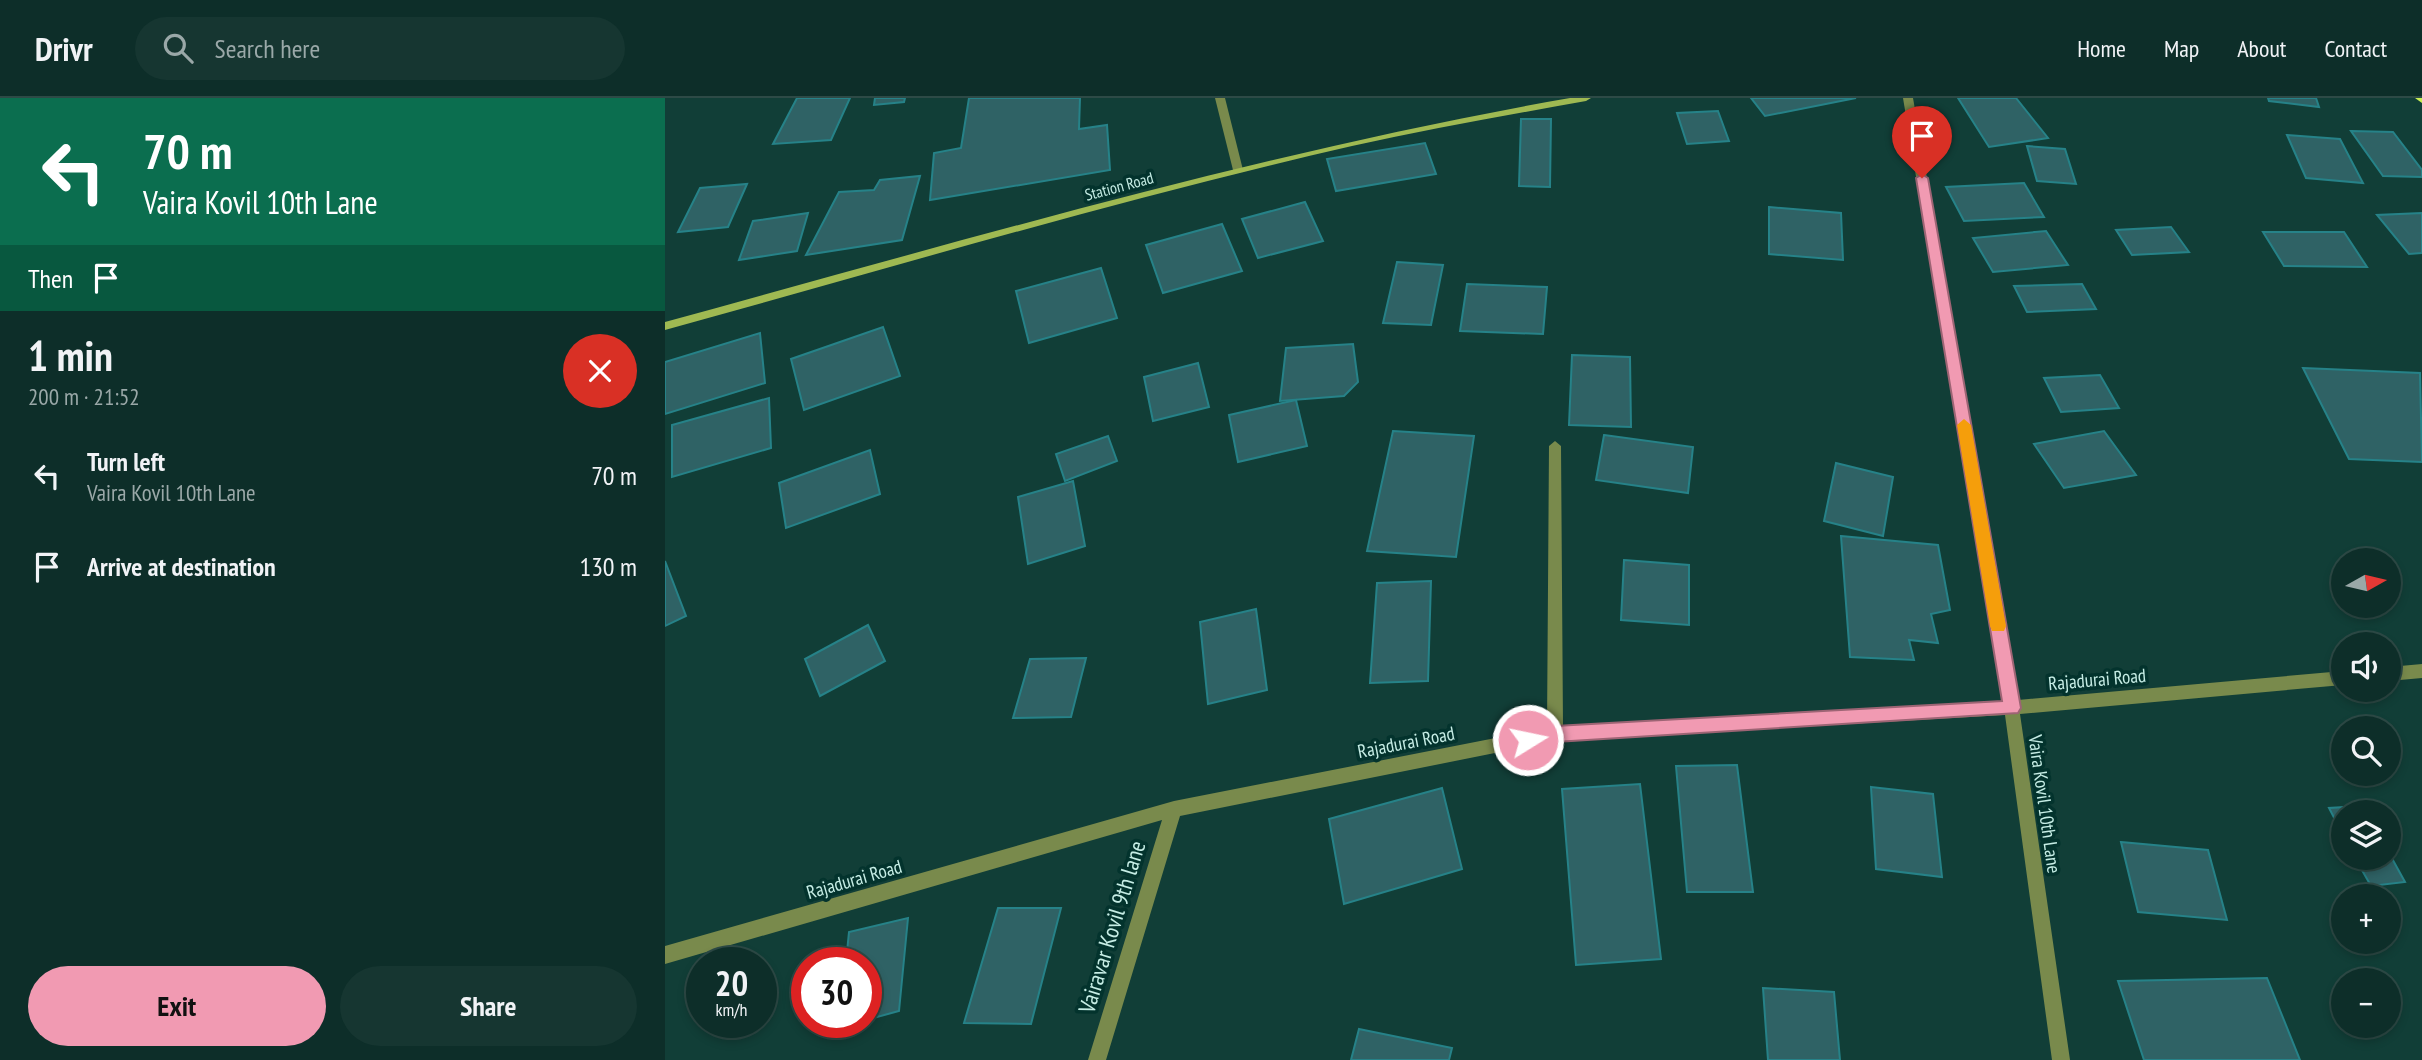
<!DOCTYPE html>
<meta charset="utf-8">
<style>
:root{--surface:#0d2e29;--page:#163631;--text:#f1f3f6;--muted:#9aa8a8;--line:#2d4a46;--accent:#f19ab2}
body{margin:0;font-family:"PT Sans Narrow",sans-serif;background:var(--page);color:var(--text);height:100vh;display:flex;flex-direction:column;font-size:26px;white-space:nowrap}
*{box-sizing:border-box;margin:0}
p{font-size:23px;color:var(--muted)}
.icon{flex:none;width:38px;height:38px;fill:none;stroke:currentColor;stroke-width:2;stroke-linecap:round;stroke-linejoin:round}
.map{position:relative;flex:1;overflow:hidden}
.panel{display:flex;flex-direction:column;background:var(--surface);width:665px}
.panel>*{flex:none}
.top-card{background:#0b6e4f;color:#fff;overflow:hidden}
.needle{width:46px;rotate:82deg}
.controls{position:absolute;left:1666px;top:450px;display:grid;gap:14px}
.controls a{display:grid;place-items:center;width:70px;height:70px;border-radius:50%;background:var(--surface);box-shadow:0 4px 10px #0003,0 0 0 2px var(--line);font-size:35px}
.speed{position:absolute;left:21px;top:849px;display:flex;gap:14px;font-size:35px;font-weight:700;text-align:center}
.speed>*{display:grid;place-content:center;width:91px;height:91px;border-radius:50%;background:var(--surface);box-shadow:0 4px 10px #0003,0 0 0 2px var(--line);line-height:1}
.speed small{font-size:18px;font-weight:400}
.speed .limit{border:10px solid #d22;background:#fff;color:#111}
.pin{position:absolute;display:grid;place-items:center;width:60px;height:60px;color:#fff;margin:-72px -30px;border-radius:50% 50% 50% 0;rotate:-45deg;box-shadow:0 0 7px #0007}
.pin .icon{rotate:45deg}
.me{position:absolute;width:77px;margin:-38px;rotate:80deg;stroke-linejoin:round;filter:drop-shadow(0 0 5px #0008)}
.turn{display:flex;align-items:center;gap:24px;height:147px;padding:0 28px;font-size:32px}
.turn .icon{width:91px;height:91px;stroke-width:2.5}
.turn b{display:block;font-size:49px;line-height:60px}
.then{display:flex;align-items:center;height:66px;padding:0 28px;background:#0003;gap:14px;font-size:26px}
.round{display:grid;place-items:center;flex:none;width:74px;height:74px;border-radius:37px;background:var(--page)}
.overview{display:flex;align-items:center;justify-content:space-between;height:119px;padding:0 28px}
h1{font-size:42px;font-weight:700;line-height:52px}
.primary-button{display:flex;gap:14px;margin-top:auto;padding:14px 28px}
.primary-button a{flex:1;height:80px;border-radius:42px;background:var(--accent);color:#111;font-size:28px;font-weight:700;line-height:80px;text-align:center}
.primary-button a+a{background:var(--page);color:var(--text)}
ul{padding:0;list-style:none}
li{display:flex;align-items:center;gap:21px;height:91px;padding:0 28px}
li div{flex:1}
li b{display:block;font-size:26px}
li em{font-style:normal}
header{display:flex;align-items:center;gap:42px;box-sizing:border-box;height:98px;padding:0 35px;background:var(--surface);border-bottom:2px solid var(--line)}
header strong{font-size:33px}
nav{display:flex;gap:38px;margin-inline-start:auto;font-size:24px}
.search{width:490px;height:63px;background:var(--page);display:flex;align-items:center;gap:18px;box-sizing:border-box;padding:0 24px;border-radius:38px;color:var(--muted);font-size:26px}
main{display:flex;flex:1;min-height:0}
.map>svg:first-child{display:block}
.building{fill:#2f6265;stroke:#268288;stroke-width:2}
.lines{fill:none;stroke-linecap:round;stroke-linejoin:round}
.minor{fill:#798a4c;fill-rule:evenodd}
.secondary{fill:#9fb952;fill-rule:evenodd}
.trunk{fill:#caee54;fill-rule:evenodd}
.route{fill:#f19ab2;stroke:#9d6474;stroke-width:2}
.slow{fill:#f59e0b}
.labels{text-anchor:middle;stroke-width:7;stroke-linejoin:round;paint-order:stroke}
.far-street-label{font-size:16px;fill:#c6ede5;stroke:#03332d}
.street-label{font-size:19px;fill:#c6ede5;stroke:#03332d}
.near-street-label{font-size:23px;fill:#c6ede5;stroke:#03332d}
</style>
<header>
<strong>Drivr</strong>
<div class="search"><svg class="icon" aria-label="search" viewBox="0 0 24 24"><circle cx="10" cy="10" r="6"/><path d="M15 15l6 6"/></svg>Search here</div>
<nav><a>Home</a><a>Map</a><a>About</a><a>Contact</a></nav>
</header>
<main>
<section class="panel">
<div class="top-card">
<div class="turn"><svg class="icon" aria-label="left" viewBox="0 0 24 24"><path d="M17 20v-9H6M10 6l-5 5 5 5"/></svg><div><b>70 m</b>Vaira Kovil 10th Lane</div></div>
<div class="then">Then<svg class="icon" aria-label="arrive" viewBox="0 0 24 24"><path d="M6 21V4h12l-3 4 3 4H6"/></svg></div>
</div>
<div class="overview"><div><h1>1 min</h1><p>200 m · 21:52</p></div><a class="round" style="background:#d93025;color:#fff"><svg class="icon" aria-label="close" viewBox="0 0 24 24"><path d="M6 6l12 12M18 6L6 18"/></svg></a></div>
<ul>
<li><svg class="icon" aria-label="left" viewBox="0 0 24 24"><path d="M17 20v-9H6M10 6l-5 5 5 5"/></svg><div><b>Turn left</b><p>Vaira Kovil 10th Lane</p></div><em>70 m</em></li>
<li><svg class="icon" aria-label="arrive" viewBox="0 0 24 24"><path d="M6 21V4h12l-3 4 3 4H6"/></svg><div><b>Arrive at destination</b></div><em>130 m</em></li>
</ul>
<div class="primary-button"><a>Exit</a><a>Share</a></div>
</section>
<div class="map">
<svg width="1757" height="962" viewBox="0 0 1757 962">
<rect width="100%" height="100%" fill="#113e37"/>
<!-- building -->
<g class="building">
<polygon points="132,0 185,0 166,42 108,46"/>
<polygon points="210,0 240,0 239,4 209,7"/>
<polygon points="304,0 415,0 414,31 442,27 445,72 265,102 269,55 296,50"/>
<polygon points="1086,0 1191,0 1100,18"/>
<polygon points="1293,0 1351,0 1383,40 1324,49"/>
<polygon points="1603,0 1651,0 1654,9 1604,3"/>
<polygon points="1053,13 1064,43 1022,46 1012,15"/>
<polygon points="856,21 886,21 885,89 854,88"/>
<polygon points="1686,33 1728,34 1757,72 1757,79 1718,78"/>
<polygon points="1622,37 1675,41 1698,85 1641,80"/>
<polygon points="760,45 771,76 671,93 662,61"/>
<polygon points="1362,48 1400,51 1411,86 1372,83"/>
<polygon points="255,78 237,142 141,157 174,94 209,92 215,82"/>
<polygon points="1359,85 1379,119 1299,123 1281,89"/>
<polygon points="82,86 63,129 13,134 35,90"/>
<polygon points="640,104 658,143 593,160 577,121"/>
<polygon points="1104,109 1176,115 1178,162 1104,156"/>
<polygon points="143,115 132,153 74,162 88,123"/>
<polygon points="1757,115 1757,155 1744,156 1712,117"/>
<polygon points="557,126 577,173 498,195 481,147"/>
<polygon points="1506,129 1524,154 1467,157 1451,132"/>
<polygon points="1381,133 1403,167 1328,174 1308,140"/>
<polygon points="1598,134 1679,134 1702,169 1619,168"/>
<polygon points="732,164 778,167 766,227 718,225"/>
<polygon points="436,170 452,220 364,245 351,193"/>
<polygon points="802,186 882,189 878,236 795,233"/>
<polygon points="1417,186 1431,211 1362,214 1349,188"/>
<polygon points="218,229 235,278 139,312 126,261"/>
<polygon points="95,235 100,285 0,316 0,264"/>
<polygon points="688,246 693,284 679,298 615,303 621,250"/>
<polygon points="907,257 965,259 966,329 904,327"/>
<polygon points="533,265 544,309 488,323 479,279"/>
<polygon points="1638,270 1755,275 1757,364 1684,361"/>
<polygon points="1435,277 1454,310 1396,314 1379,280"/>
<polygon points="104,300 106,350 7,379 7,327"/>
<polygon points="631,302 642,348 573,364 564,317"/>
<polygon points="728,333 809,338 791,459 702,453"/>
<polygon points="1439,333 1471,377 1399,390 1369,346"/>
<polygon points="939,337 1028,349 1023,395 931,382"/>
<polygon points="443,338 452,363 400,383 391,356"/>
<polygon points="205,352 215,396 121,430 114,385"/>
<polygon points="1171,365 1228,379 1218,438 1159,423"/>
<polygon points="408,383 420,448 363,466 353,399"/>
<polygon points="1176,438 1273,447 1285,512 1266,516 1273,545 1244,542 1249,562 1185,559"/>
<polygon points="959,462 1024,467 1024,527 956,522"/>
<polygon points="0,463 21,518 0,528"/>
<polygon points="766,483 763,583 705,585 712,485"/>
<polygon points="591,511 602,592 543,606 535,524"/>
<polygon points="203,527 220,563 155,598 140,561"/>
<polygon points="421,560 406,619 348,620 365,561"/>
<polygon points="1072,667 1088,794 1022,794 1011,668"/>
<polygon points="975,686 996,861 911,867 897,691"/>
<polygon points="1206,689 1268,696 1277,779 1211,771"/>
<polygon points="777,690 797,771 679,806 664,721"/>
<polygon points="1697,708 1701,714 1678,714 1678,737 1664,710"/>
<polygon points="1456,744 1543,752 1562,822 1473,814"/>
<polygon points="1724,755 1740,784 1706,788 1690,760 1724,760"/>
<polygon points="333,810 396,810 366,926 299,925"/>
<polygon points="243,820 234,913 201,922 201,864 181,864 184,834"/>
<polygon points="1602,880 1635,962 1479,962 1453,883"/>
<polygon points="1098,890 1169,894 1175,962 1103,962"/>
<polygon points="694,931 787,950 784,962 686,962"/>
</g>
<g class="lines">
<!-- minor -->
<g class="minor">
<polygon points="550,0 560,0 578,72 577,74 568,72"/>
<polygon points="1238,0 1248,0 1353,602 1678,573 1678,587 1355,616 1405,962 1387,962 1340,617 890,643 515,718 441,962 423,962 497,722 0,866 0,848 509,703 882,630 884,348 890,343 896,348 898,628 1338,604"/>
<polygon points="1757,566 1757,580 1724,583 1724,569"/>
</g>
<!-- secondary -->
<path class="secondary" d="M905,0H926L921,3C843,17 764,31 687,48C456,101 228,169 0,232V224C300,142 598,54 905,0Z"/>
<!-- trunk -->
<polygon class="trunk" points="1750,0 1757,0 1757,5"/>
</g>
<!-- route -->
<polygon class="route" points="1257,76 1263,80 1356,610 1353,615 890,644 863,650 857,647 854,642 857,636 890,628 1337,603 1251,80"/>
<!-- slow -->
<polygon class="slow" points="1299,321 1306,327 1341,528 1339,533 1327,533 1325,528 1292,327"/>
<g class="labels">
<!-- far-street labels -->
<g class="far-street-label">
<text transform="translate(454 88) rotate(-15)" y="6">Station Road</text>
</g>
<!-- street labels -->
<g class="street-label">
<text transform="translate(1432 581) rotate(-5)" y="7">Rajadurai Road</text>
<text transform="translate(741 644) rotate(-11)" y="7">Rajadurai Road</text>
<text transform="translate(1380 706) rotate(82)" y="7">Vaira Kovil 10th Lane</text>
<text transform="translate(189 781) rotate(-16)" y="7">Rajadurai Road</text>
</g>
<!-- near-street labels -->
<g class="near-street-label">
<text transform="translate(447 829) rotate(-73)" y="8">Vairavar Kovil 9th lane</text>
</g>
</g>
</svg>
<div class="controls">
<a><svg class="needle" viewBox="-14 -14 28 28"><path d="M0-13l5 13h-10z" fill="#e53935"/><path d="M0 13l5-13h-10z" fill="#9aa8a8"/></svg></a>
<a><svg class="icon" aria-label="sound" viewBox="0 0 24 24"><path d="M4 9h4l5-4v14l-5-4H4zM17 9q2 3 0 6"/></svg></a>
<a><svg class="icon" aria-label="search" viewBox="0 0 24 24"><circle cx="10" cy="10" r="6"/><path d="M15 15l6 6"/></svg></a>
<a><svg class="icon" aria-label="layers" viewBox="0 0 24 24"><path d="M12 4l9 5-9 5-9-5zM3 14l9 5 9-5"/></svg></a>
<a>+</a>
<a>−</a>
</div>
<div class="speed"><div>20<small>km/h</small></div><div class="limit">30</div></div>
<div class="pin" style="left:1257px;top:80px;background:#d93025"><svg class="icon" aria-label="arrive" viewBox="0 0 24 24"><path d="M6 21V4h12l-3 4 3 4H6"/></svg></div>
<svg class="me" style="left:863px;top:642px" viewBox="-20 -20 40 40"><circle r="17" fill="#f19ab2" stroke="#fff" stroke-width="3"/><path d="M0-11L8 9 0 5-8 9z" fill="#fff"/></svg>
</div>
</main>
